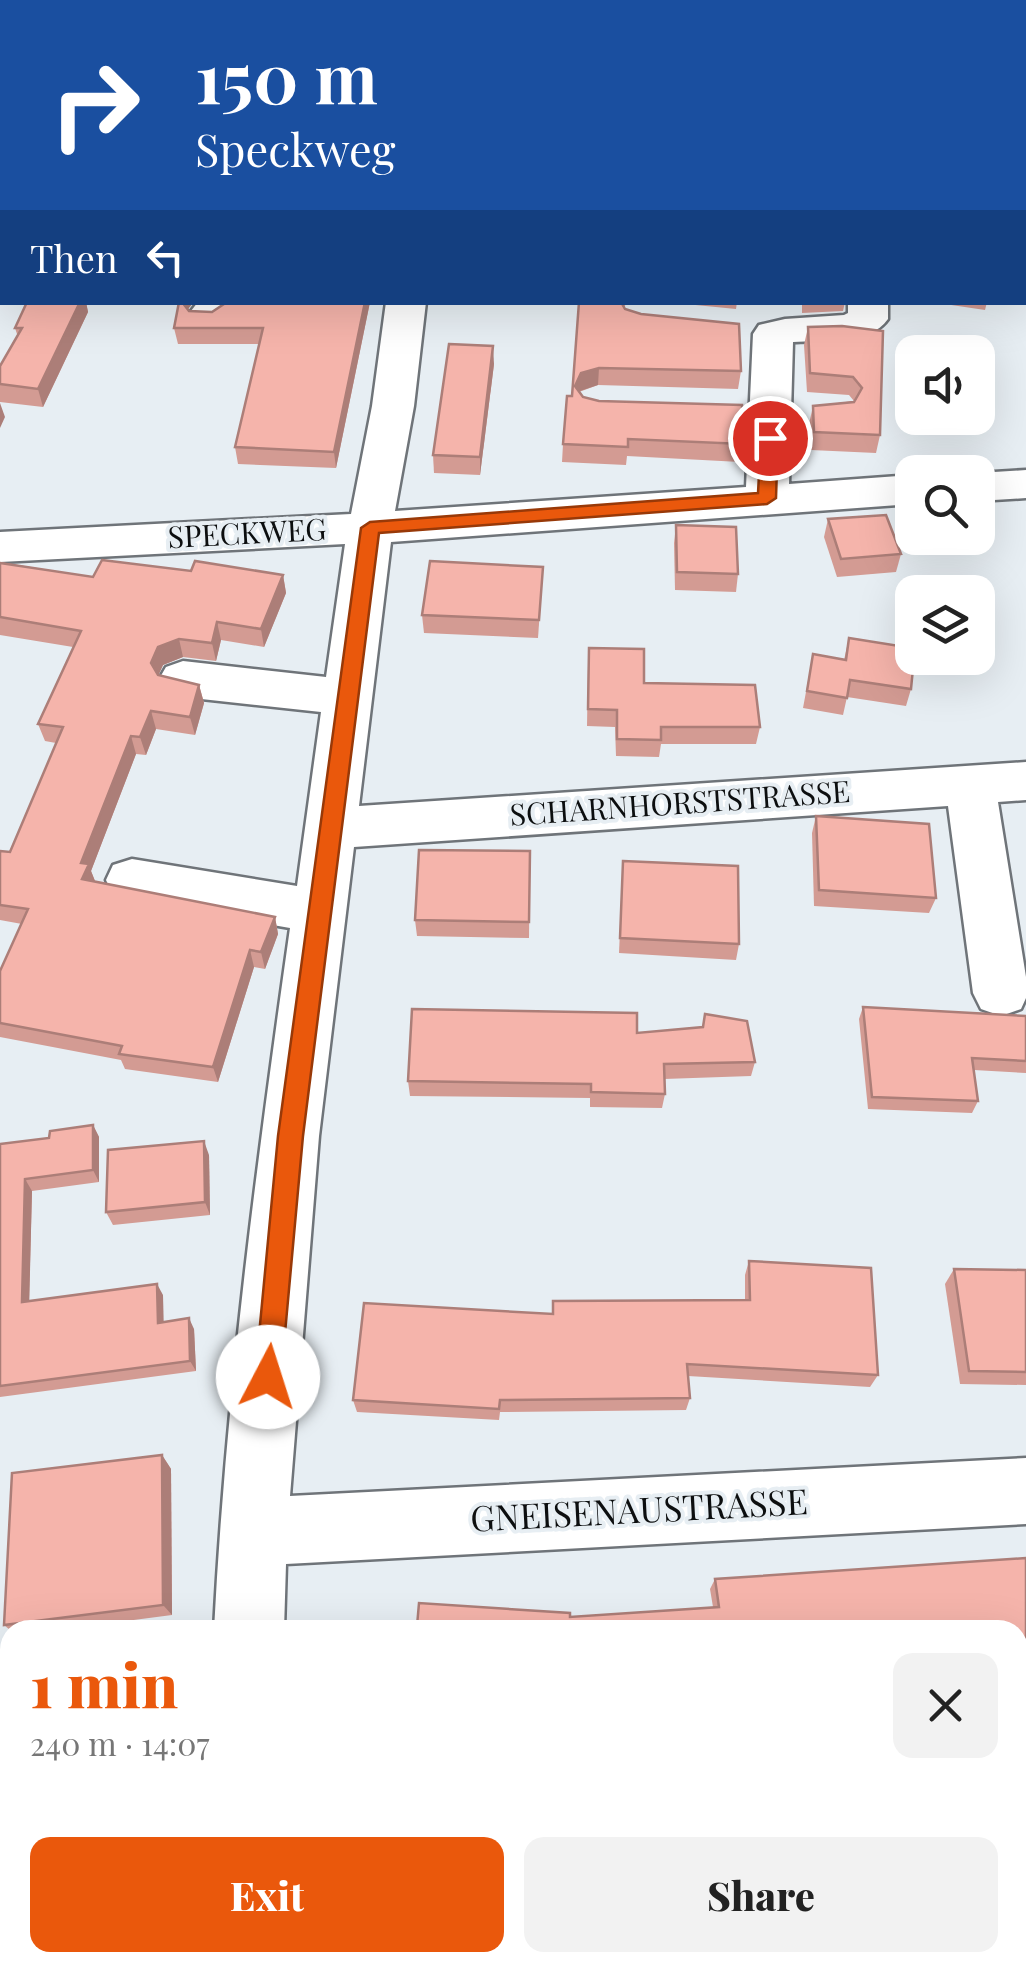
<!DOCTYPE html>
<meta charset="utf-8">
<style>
:root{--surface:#fff;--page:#f2f2f2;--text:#222;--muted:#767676;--accent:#ea580c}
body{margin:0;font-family:"Playfair Display",serif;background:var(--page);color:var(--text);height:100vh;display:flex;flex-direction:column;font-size:38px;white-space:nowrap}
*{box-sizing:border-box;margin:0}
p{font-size:32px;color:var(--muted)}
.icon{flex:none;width:55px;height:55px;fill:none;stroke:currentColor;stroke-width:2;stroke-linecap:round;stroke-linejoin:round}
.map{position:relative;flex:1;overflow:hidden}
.side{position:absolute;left:0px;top:1620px;width:1028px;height:352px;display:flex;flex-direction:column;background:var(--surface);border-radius:30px 30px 0 0;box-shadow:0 10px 40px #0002}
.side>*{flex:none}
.guide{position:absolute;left:0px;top:0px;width:1028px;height:305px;box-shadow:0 10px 40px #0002;background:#1a4fa0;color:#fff;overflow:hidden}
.buttons{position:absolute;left:895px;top:335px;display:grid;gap:20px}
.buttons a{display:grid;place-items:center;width:100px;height:100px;border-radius:20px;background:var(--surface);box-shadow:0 10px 40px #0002;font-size:50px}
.pin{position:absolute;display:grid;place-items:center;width:85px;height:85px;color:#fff;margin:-42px;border:5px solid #fff;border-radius:50%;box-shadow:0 2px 10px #0007}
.me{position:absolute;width:110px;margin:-55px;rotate:5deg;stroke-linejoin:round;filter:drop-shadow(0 0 8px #0008)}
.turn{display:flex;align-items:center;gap:35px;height:210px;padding:0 30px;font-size:45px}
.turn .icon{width:130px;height:130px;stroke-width:2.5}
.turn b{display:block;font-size:70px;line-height:85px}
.then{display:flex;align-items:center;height:95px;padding:0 30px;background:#0003;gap:20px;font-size:38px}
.round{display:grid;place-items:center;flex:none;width:105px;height:105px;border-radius:20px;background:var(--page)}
.headline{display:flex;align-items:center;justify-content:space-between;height:170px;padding:0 30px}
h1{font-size:60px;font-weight:800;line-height:75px;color:var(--accent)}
.cta{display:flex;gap:20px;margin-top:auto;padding:20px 30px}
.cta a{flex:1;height:115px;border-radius:20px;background:var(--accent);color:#fff;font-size:40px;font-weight:800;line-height:115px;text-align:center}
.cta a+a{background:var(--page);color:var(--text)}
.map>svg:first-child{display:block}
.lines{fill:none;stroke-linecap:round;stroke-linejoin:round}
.minor-casing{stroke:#6f7479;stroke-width:5}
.minor{fill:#fff;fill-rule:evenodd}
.wall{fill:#d39b93}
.shaded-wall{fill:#ac7e78}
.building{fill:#f5b4ab;stroke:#ac7e78;stroke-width:2.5}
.route{fill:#ea580c;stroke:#983908;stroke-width:2.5}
.labels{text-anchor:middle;stroke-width:8;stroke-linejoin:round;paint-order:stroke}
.street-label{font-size:30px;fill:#0c0e0f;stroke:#e7eef3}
.near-street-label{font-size:35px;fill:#0c0e0f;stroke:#e7eef3}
</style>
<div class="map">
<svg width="1026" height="1971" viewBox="0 0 1026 1971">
<rect width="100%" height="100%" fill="#e7eef3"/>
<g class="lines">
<!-- minor casing -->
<g class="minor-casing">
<g id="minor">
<polygon points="854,0 886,0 887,2 855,2"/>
<polygon points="2,268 2,297 0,298 0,269"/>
<path d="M198,302H241C228,321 216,330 193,324L187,316Z"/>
<path d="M386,302H426L414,406L395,511L746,487L753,334L759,325L785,319L844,315L848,313V302H888V319C869,346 822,340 793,342L789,484L912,475V504L391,542L359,806L1026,762V800L998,802L1026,977V998L1021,1009L1001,1016L981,1009L973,993L948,806L354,847L319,1136L290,1496L1026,1458V1524L286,1564L284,1630H214C226,1395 257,1161 290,928L132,901L113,895L106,880L113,865L132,859L297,886L321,712L183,697L166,691L159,679L166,667L183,661L326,677L345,544L0,562V532L351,514L372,406Z"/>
<polygon points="1026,470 1026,498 978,501 978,473"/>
<polygon points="198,1962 276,1962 275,1971 197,1971"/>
</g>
</g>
<!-- minor -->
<use href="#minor" class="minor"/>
</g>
<!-- wall -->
<g class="wall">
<polygon points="0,0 109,0 2,2 2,215 0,215"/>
<polygon points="27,302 86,302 88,312 43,407 0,402 0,366 18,337 15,328"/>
<polygon points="370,302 336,468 238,464 235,447 259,344 178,344 174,328 188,310 212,312"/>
<polygon points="579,302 626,304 624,307 625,309 741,371 738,389 598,385 579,392 583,397 743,444 740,462 627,456 626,465 562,462 563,444 572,396"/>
<polygon points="665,302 737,302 736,309"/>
<polygon points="802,302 845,302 843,311 802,313"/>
<polygon points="931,302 987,302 985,310"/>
<polygon points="842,326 880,435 876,453 811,450 809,424 813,406 854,401 849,395 807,392 804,345 808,327"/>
<polygon points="494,364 480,475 434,473 433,455"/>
<polygon points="828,519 901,554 896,572 837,577 824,537"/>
<polygon points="676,525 738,574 736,592 675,590 674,543"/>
<polygon points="0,562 93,577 191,571 283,575 286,593 264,647 221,640 216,661 183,657 163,665 158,675 199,685 204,703 195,735 156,729 146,755 136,754 91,871 95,881 275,917 278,934 265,969 254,967 218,1082 125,1069 121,1060 0,1037 0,971 22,924 0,920 0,851 10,852 56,743 45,741 38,724 73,647 0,635"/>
<polygon points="543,567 538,638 424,633 422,615"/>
<polygon points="849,638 911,689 906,706 847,697 843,715 803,708 813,654 844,660"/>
<polygon points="588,665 644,683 760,727 756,744 661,744 659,757 616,756 615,727 587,726"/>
<polygon points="816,816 936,898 929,913 814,906 812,833"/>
<polygon points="530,851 529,938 417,936 415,920"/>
<polygon points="623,861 739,944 736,960 619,953"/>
<polygon points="863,1007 1026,1016 1026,1073 974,1070 978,1101 972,1113 868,1109 859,1019"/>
<polygon points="637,1033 755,1062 751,1076 664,1079 665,1094 662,1108 590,1107 590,1098 410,1096 408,1081"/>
<polygon points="93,1125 99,1137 99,1182 32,1191 29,1301 163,1295 163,1322 194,1329 196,1371 0,1397 0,1144 49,1138"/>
<polygon points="209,1155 210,1215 113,1225 106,1212"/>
<polygon points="749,1261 878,1375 870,1387 688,1376 690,1398 686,1410 500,1412 499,1420 357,1412 353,1400 552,1314 553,1301 745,1300 745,1275"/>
<polygon points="954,1269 1026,1270 1026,1385 960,1384 945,1284"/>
<polygon points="162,1455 171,1469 172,1615 57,1630 10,1630 4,1625"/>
<polygon points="1026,1558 1026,1716 1018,1717 1018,1630 570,1617 713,1607 710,1589 715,1579"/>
<polygon points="10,1699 10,1846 0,1847 0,1700"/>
</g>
<!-- shaded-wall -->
<g class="shaded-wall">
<polygon points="2,190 2,215 0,206 0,194"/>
<polygon points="80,302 86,302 88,312 43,407 38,389"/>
<polygon points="181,302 194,302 183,315"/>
<polygon points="365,302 370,302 336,468 334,452"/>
<polygon points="493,346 494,364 480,475 480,457"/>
<polygon points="599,368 598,385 580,391 574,404 575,386 581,373"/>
<polygon points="0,403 5,417 0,428"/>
<polygon points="283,575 286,593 264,647 261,629"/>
<polygon points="217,622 221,640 216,661 212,643"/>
<polygon points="179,639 183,657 163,665 156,681 151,663 158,647"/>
<polygon points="199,685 204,703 195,735 190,717"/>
<polygon points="151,711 156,729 146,755 140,737"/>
<polygon points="131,736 136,754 91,871 95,881 82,879 81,863"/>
<polygon points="275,917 278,934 265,969 261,952"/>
<polygon points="250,950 254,967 218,1082 213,1067"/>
<polygon points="93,1125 99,1137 99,1182 93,1170"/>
<polygon points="204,1141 209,1155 210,1215 205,1202"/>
<polygon points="25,1179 32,1191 29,1312 22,1302"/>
<polygon points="157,1284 163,1295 164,1334 158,1323"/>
<polygon points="189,1318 194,1329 196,1371 190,1361"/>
<polygon points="162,1455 171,1469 172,1615 163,1605"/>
<rect x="126" y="1962" width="11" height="9"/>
</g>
<!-- building -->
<g class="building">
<polygon points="0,0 48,0 47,2 2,2 2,190 0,194"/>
<polygon points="208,0 840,0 839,2 208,2"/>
<polygon points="915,0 1026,0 1026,137 1025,2 915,2"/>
<polygon points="27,302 80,302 38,389 0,384 0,366 22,328 15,328"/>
<polygon points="179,302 182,302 189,311 212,312 227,302 365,302 334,452 235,447 263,328 174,328"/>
<polygon points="579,302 621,302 625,309 641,314 739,324 741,371 599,368 581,373 575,386 583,397 599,401 742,405 743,444 628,439 628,447 563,444 567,396 572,396"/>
<polygon points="842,326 883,331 880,435 814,432 813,406 854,402 862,388 853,377 810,373 808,327"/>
<polygon points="449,344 493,346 480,457 433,455"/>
<polygon points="886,515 901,554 841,559 828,519"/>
<polygon points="676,525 736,527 738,574 677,572"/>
<polygon points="102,560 191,571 195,561 283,575 261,629 217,622 212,643 179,639 158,647 151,663 158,675 199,685 190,717 151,711 140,737 131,736 81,863 89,864 82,879 275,917 261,952 250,950 213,1067 119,1054 122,1046 0,1023 0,971 28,909 0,905 0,851 10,852 63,727 38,724 81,631 0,617 0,563 93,577"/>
<polygon points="430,561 543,567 539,620 422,615"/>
<polygon points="849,638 912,648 912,658 914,658 911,689 850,680 847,698 807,691 813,654 846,660"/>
<polygon points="589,648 644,649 644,683 755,685 760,727 661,727 661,740 617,739 617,710 588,709"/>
<polygon points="816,816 929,824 936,898 819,890"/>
<polygon points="419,850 530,851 529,922 415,920"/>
<polygon points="623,861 738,866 739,944 620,938"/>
<polygon points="863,1007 1026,1016 1026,1061 972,1058 978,1101 872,1097"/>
<polygon points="412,1009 637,1013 637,1033 703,1027 705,1014 747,1021 755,1062 664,1064 665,1094 591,1092 591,1084 408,1081"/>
<polygon points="93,1125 93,1170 25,1179 22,1302 157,1284 158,1323 189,1318 190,1361 0,1386 0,1144 49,1138 50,1131"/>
<polygon points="204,1141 205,1202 106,1212 108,1150"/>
<polygon points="749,1261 871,1268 878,1375 687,1364 690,1398 500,1400 499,1409 353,1400 364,1303 553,1314 553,1301 750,1300"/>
<polygon points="954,1269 1026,1270 1026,1372 969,1371"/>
<polygon points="162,1455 163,1605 4,1625 12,1473"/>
<polygon points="1026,1558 1026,1710 1018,1711 1018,1630 390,1630 417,1626 419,1603 570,1613 570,1617 719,1607 715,1579"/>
<polygon points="10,1699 10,1839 0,1841 0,1700"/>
<polygon points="10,1919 10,1962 126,1962 126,1971 0,1971 0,1920"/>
<rect x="325" y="1962" width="134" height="9"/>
</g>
<!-- route -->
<polygon class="route" points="770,432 778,438 776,498 767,504 379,533 303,1136 281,1377 277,1386 268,1390 258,1386 255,1377 278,1136 361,528 370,522 758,493 761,438"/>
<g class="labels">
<!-- street labels -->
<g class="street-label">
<text transform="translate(247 534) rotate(-3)" y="10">SPECKWEG</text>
<text transform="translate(680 804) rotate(-4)" y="10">SCHARNHORSTSTRASSE</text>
</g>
<!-- near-street labels -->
<g class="near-street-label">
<text transform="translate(639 1511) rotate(-3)" y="12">GNEISENAUSTRASSE</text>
</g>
</g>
</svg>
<div class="buttons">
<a><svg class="icon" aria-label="sound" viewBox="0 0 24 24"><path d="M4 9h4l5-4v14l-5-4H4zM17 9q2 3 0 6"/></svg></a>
<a><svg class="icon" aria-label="search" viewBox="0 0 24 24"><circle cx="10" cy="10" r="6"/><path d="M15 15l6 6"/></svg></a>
<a><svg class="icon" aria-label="layers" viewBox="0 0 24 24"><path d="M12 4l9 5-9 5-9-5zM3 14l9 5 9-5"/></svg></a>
</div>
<div class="pin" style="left:770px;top:438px;background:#d93025"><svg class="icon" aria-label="arrive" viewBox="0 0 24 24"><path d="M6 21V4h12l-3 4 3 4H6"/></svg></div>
<svg class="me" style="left:268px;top:1377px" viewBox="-20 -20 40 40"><circle r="19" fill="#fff"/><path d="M0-13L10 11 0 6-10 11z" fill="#ea580c"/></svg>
<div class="guide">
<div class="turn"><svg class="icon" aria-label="right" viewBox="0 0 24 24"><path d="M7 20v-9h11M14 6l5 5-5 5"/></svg><div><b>150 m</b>Speckweg</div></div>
<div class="then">Then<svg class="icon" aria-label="left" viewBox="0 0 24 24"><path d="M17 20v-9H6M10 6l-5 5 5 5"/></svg></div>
</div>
<section class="side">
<div class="headline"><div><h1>1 min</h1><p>240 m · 14:07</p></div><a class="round"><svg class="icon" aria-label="close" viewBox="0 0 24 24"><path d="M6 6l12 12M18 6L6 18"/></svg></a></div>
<div class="cta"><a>Exit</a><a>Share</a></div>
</section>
</div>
